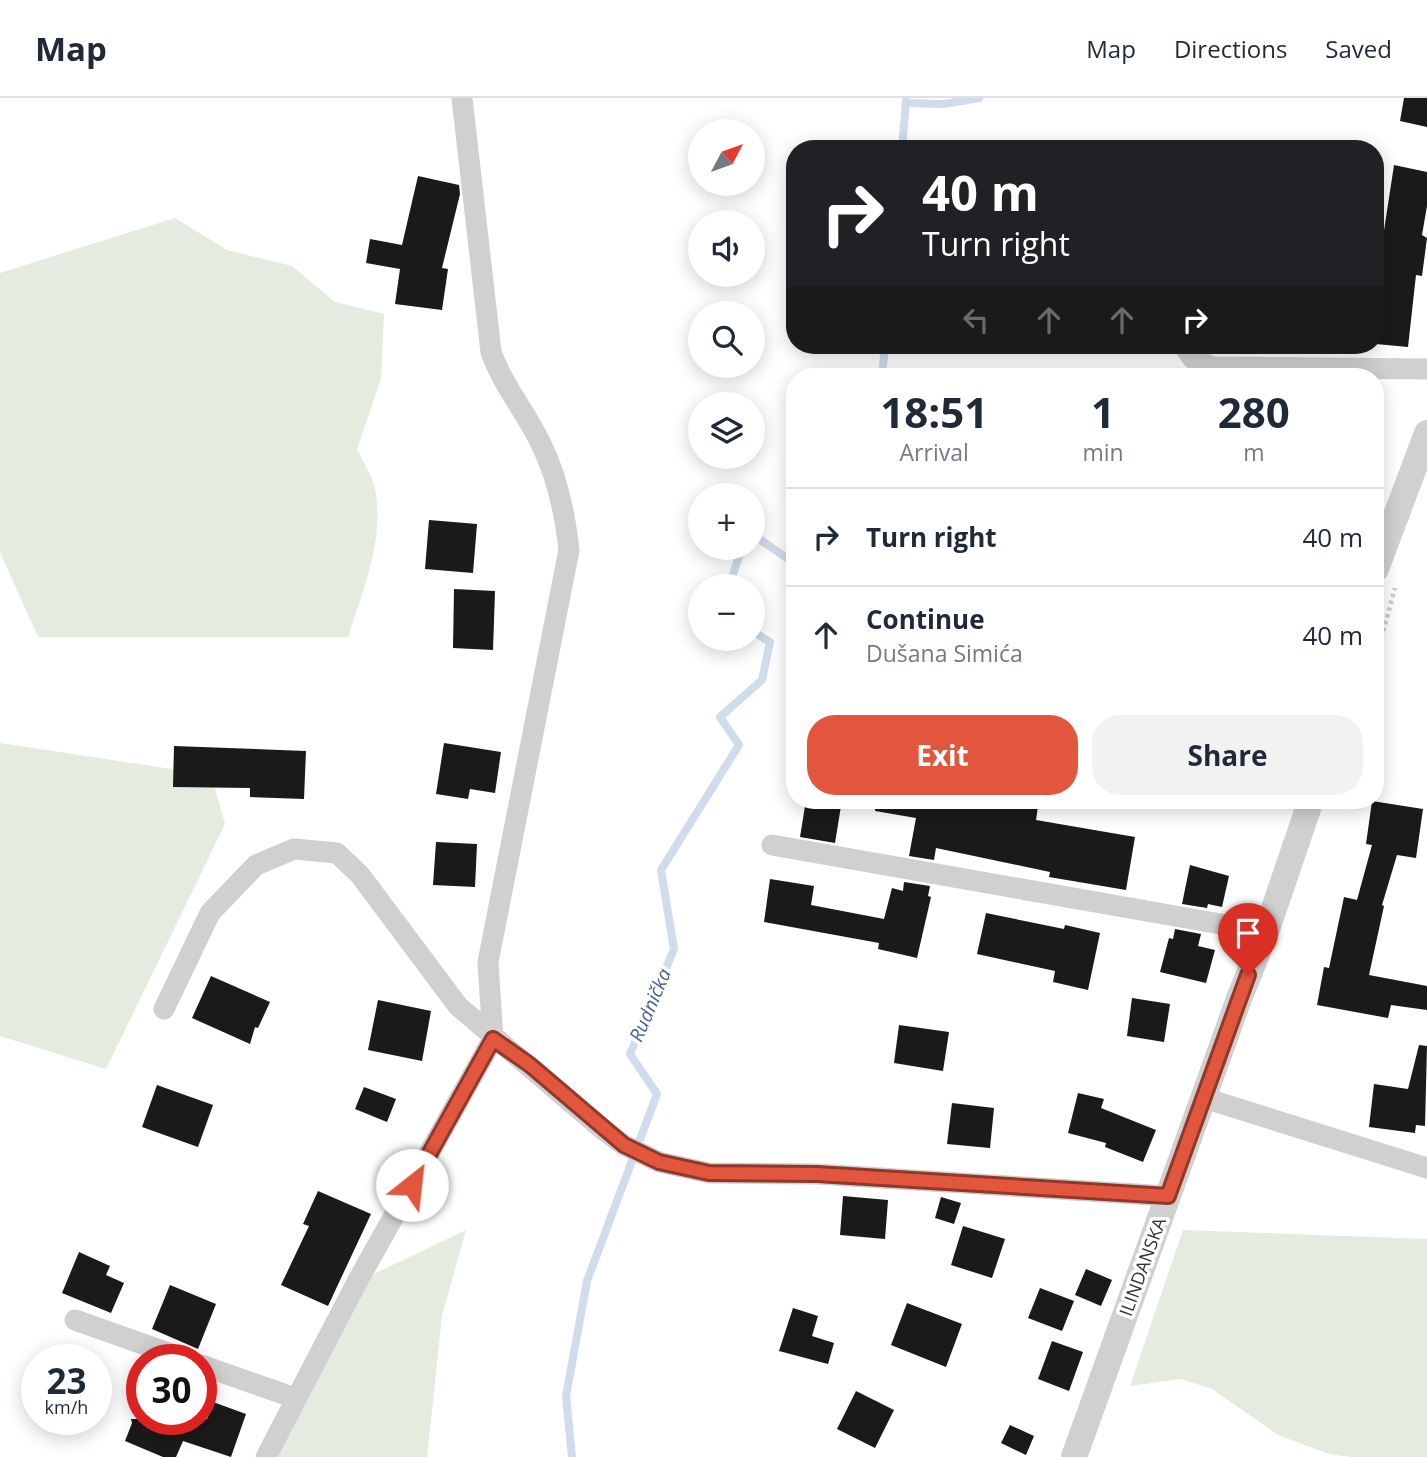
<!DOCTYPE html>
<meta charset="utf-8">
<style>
:root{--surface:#fff;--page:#f2f2f3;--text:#1f2937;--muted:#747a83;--line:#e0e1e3;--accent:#e1563d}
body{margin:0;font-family:"Open Sans",sans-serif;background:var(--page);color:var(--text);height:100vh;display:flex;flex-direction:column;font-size:26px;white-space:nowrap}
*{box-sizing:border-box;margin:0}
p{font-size:23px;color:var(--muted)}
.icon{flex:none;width:38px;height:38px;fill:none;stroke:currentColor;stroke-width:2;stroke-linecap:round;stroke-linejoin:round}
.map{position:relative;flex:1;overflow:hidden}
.sheet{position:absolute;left:786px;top:270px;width:598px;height:441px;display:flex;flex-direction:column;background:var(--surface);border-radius:28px;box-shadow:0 4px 18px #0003}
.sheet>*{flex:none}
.guide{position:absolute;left:786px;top:42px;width:598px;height:214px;border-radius:28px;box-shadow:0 4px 18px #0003;background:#202124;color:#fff;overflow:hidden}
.needle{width:46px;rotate:49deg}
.buttons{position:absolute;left:688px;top:21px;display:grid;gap:14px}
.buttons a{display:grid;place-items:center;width:77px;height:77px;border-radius:50%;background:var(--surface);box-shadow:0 4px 18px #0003;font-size:35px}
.speed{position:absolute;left:21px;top:1246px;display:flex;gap:14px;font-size:35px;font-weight:700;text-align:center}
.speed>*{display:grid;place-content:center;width:91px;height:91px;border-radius:50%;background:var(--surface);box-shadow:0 4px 18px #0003;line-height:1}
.speed small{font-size:18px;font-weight:400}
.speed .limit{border:10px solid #d22;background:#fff;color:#111}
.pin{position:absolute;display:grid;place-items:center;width:60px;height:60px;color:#fff;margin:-72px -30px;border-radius:50% 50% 50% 0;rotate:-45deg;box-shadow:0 0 7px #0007}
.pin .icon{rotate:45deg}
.me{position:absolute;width:77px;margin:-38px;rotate:29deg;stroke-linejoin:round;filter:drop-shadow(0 0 5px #0008)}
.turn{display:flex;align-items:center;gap:24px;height:147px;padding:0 21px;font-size:32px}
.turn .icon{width:91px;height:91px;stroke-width:2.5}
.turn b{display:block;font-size:49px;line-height:60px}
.lanes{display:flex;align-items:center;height:66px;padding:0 21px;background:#0003;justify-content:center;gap:35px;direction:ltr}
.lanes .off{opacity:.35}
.eta{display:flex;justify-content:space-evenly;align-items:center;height:119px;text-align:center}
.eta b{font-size:42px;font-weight:700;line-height:49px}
.cta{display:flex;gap:14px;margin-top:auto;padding:14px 21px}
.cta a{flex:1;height:80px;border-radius:28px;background:var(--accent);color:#fff;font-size:28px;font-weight:700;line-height:80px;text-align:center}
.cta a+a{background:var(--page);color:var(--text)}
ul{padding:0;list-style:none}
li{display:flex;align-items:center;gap:21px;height:98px;padding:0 21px;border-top:2px solid var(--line)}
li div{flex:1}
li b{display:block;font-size:26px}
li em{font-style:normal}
header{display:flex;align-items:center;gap:42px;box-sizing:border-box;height:98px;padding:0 35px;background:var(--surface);border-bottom:2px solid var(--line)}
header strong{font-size:33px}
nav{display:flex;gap:38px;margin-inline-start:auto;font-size:24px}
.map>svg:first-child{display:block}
.green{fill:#e3ecdf}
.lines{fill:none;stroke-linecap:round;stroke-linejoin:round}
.stream{stroke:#d0dbed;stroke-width:8}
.building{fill:#1a1a1a}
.path{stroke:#cdcdcd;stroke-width:4.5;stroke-dasharray:3.5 3.5;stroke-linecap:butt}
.minor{stroke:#d0d0d0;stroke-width:21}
.tertiary{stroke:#d0d0d0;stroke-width:26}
.route-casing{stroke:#923828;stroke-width:18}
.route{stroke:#e1563d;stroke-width:12}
.labels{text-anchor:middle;stroke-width:7;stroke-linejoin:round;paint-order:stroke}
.street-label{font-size:18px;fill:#333;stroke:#fff}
.water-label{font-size:19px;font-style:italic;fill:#416294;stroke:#fff}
</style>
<header>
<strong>Map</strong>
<nav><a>Map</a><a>Directions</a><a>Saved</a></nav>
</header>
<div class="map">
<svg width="1427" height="1359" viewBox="0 0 1427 1359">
<rect width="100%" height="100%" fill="#fff"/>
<!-- green -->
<g class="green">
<path d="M175,120L227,152L292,168L335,204L384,216L381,281L357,351C362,363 372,377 375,391C385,441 363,492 348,539H38L0,454V175Z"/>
<polygon points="0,645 211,677 225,726 106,971 0,938"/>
<polygon points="466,1132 442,1218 427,1359 266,1359 357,1184"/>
<polygon points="1183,1132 1427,1141 1427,1359 1351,1359 1329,1356 1278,1337 1212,1291 1181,1281 1130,1288"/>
</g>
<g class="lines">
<!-- stream -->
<g class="stream">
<polyline points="906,5 944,6 979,0"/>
<polyline points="902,51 906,3"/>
<polyline points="882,278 885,247"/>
<polyline points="752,436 794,465"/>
<polyline points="729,488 742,450"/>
<polyline points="572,1359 566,1298 587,1183 657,996 630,956 674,851 661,772 739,647 720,619 762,582 770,544 752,533"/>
</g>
</g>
<!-- building -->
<g class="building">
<polygon points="1404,0 1427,0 1427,29 1400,23"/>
<polygon points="1394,67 1427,74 1427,108 1422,137 1427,140 1422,178 1416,177 1408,249 1376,246 1376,185"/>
<polygon points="418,78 459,87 460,96 442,170 448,171 442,212 395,206 400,171 366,165 370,141 402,147"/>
<polygon points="429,422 477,426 473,475 425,471"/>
<polygon points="454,491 495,493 493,552 453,550"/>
<polygon points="444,645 501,654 495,695 470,691 468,701 436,696"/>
<polygon points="174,648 306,653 304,701 250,699 250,690 173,689"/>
<polygon points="806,702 841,708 835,745 800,739"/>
<polygon points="876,702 1039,702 1036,722 1135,739 1126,792 1049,779 1050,774 936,750 934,762 909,758 916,720 875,713"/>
<polygon points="1372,703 1423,711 1416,760 1397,757 1382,807 1384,808 1369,877 1427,888 1427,912 1391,907 1388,920 1317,907 1324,869 1329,870 1344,799 1357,802 1372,747 1366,746"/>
<polygon points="436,744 477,746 475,789 433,787"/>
<polygon points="1190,767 1229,778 1222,809 1208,806 1207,810 1182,806"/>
<polygon points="770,781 814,788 811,807 884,821 892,790 903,793 904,784 930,788 928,798 931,799 917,860 878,851 879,845 764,824"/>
<polygon points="986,815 1064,831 1065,827 1100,835 1088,892 1053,884 1055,873 977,856"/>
<polygon points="1175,831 1201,836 1198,848 1215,852 1206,885 1160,874 1169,840 1173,841"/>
<polygon points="211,878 270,904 258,930 255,929 250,946 192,920"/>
<polygon points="1132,900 1170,906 1164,944 1127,938"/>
<polygon points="378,902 431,913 422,963 368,952"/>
<polygon points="899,927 949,934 943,973 894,965"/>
<polygon points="1419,947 1427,948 1425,1028 1416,1027 1415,1035 1369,1029 1374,986 1408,991"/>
<polygon points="157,987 213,1007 198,1049 142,1029"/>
<polygon points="364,989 396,1001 387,1024 355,1011"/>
<polygon points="1078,995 1104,1001 1101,1010 1156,1032 1143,1064 1105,1049 1106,1045 1068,1035"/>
<polygon points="952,1005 994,1010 990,1050 947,1046"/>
<polygon points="318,1093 371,1116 328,1208 281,1187 309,1128 303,1126"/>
<polygon points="843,1098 888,1102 885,1141 840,1137"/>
<polygon points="941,1099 961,1105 954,1126 935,1120"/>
<polygon points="963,1128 1005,1141 992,1180 951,1167"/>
<polygon points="79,1154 110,1168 106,1177 124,1185 111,1215 62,1195"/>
<polygon points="1086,1171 1112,1182 1101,1208 1075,1197"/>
<polygon points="170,1187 216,1206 198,1251 152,1231"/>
<polygon points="1040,1190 1074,1203 1062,1233 1028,1220"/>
<polygon points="907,1205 962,1226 946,1269 891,1247"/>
<polygon points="793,1210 818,1218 812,1238 834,1245 828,1266 779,1253"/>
<polygon points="1052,1243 1083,1254 1069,1293 1038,1281"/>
<polygon points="856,1293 894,1312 875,1350 837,1331"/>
<polygon points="213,1304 246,1316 231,1359 183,1343 176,1359 163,1359 125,1343 132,1325 131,1321 207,1321"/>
<polygon points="1010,1327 1034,1338 1026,1357 1001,1345"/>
</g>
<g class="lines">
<!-- path -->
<polyline class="path" points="1376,560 1395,490"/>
<!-- minor -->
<g class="minor">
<polyline points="1183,247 1193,261 1213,269 1427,271"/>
<polyline points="772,747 1266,834"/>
<polyline points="164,911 210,815 256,767 294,751 337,755 360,777 458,908 602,1031 624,1047 659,1064 709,1075 817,1076 1168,1098"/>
<polyline points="1204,1000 1427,1070"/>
<polyline points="75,1222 188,1262"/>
<polyline points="201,1267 295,1300"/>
<path d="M266,1359L357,1184L493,941L488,864L569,452C565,415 558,380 541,346C526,314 503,288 491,254L462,0"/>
</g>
<!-- tertiary -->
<g class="tertiary">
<polyline points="1376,471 1427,335"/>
<polyline points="1074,1359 1240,898 1266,834 1311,702"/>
</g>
</g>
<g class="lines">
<!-- route casing -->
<g class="route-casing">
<polyline id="route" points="412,1087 493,941 530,967 624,1047 659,1064 709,1075 817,1076 1168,1098 1248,877"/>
</g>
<!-- route -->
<use href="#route" class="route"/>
</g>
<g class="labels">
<!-- street labels -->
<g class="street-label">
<text transform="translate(1143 1169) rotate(-70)" y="6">ILINDANSKA</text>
</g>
<!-- water labels -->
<g class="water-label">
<text transform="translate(650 907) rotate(-67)" y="7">Rudnička</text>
</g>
</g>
</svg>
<div class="buttons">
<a><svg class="needle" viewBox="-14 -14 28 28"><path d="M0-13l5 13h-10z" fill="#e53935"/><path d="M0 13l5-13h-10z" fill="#747a83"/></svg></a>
<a><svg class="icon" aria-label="sound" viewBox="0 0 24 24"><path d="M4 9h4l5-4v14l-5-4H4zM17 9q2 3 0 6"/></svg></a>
<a><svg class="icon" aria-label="search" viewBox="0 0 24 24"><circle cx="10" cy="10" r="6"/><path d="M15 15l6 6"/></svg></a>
<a><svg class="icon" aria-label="layers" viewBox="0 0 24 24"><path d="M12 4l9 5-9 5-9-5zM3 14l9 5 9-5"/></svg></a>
<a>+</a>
<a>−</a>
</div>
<div class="speed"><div>23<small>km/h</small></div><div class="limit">30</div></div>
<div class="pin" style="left:1248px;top:877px;background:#d93025"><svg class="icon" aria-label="arrive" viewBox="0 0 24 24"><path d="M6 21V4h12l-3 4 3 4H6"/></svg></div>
<svg class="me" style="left:412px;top:1087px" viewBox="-20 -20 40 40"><circle r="19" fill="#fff"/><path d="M0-13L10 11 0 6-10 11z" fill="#e1563d"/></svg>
<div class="guide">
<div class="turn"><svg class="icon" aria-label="right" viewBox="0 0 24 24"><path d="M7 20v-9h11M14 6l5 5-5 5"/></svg><div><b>40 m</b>Turn right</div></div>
<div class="lanes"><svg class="icon off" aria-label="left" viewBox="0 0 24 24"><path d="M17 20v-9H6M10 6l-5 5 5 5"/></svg><svg class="icon off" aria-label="ahead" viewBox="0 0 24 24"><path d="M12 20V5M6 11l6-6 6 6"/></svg><svg class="icon off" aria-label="ahead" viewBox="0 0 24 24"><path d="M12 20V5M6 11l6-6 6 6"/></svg><svg class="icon" aria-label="right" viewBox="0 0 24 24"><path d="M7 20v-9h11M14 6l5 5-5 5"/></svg></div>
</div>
<section class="sheet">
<div class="eta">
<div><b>18:51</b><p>Arrival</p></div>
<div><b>1</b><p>min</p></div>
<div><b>280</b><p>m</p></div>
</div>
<ul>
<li><svg class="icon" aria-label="right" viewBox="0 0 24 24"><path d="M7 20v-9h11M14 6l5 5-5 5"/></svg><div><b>Turn right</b></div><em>40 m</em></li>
<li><svg class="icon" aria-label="ahead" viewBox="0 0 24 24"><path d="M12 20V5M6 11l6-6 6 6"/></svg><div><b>Continue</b><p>Dušana Simića</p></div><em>40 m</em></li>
</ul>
<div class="cta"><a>Exit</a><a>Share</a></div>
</section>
</div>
